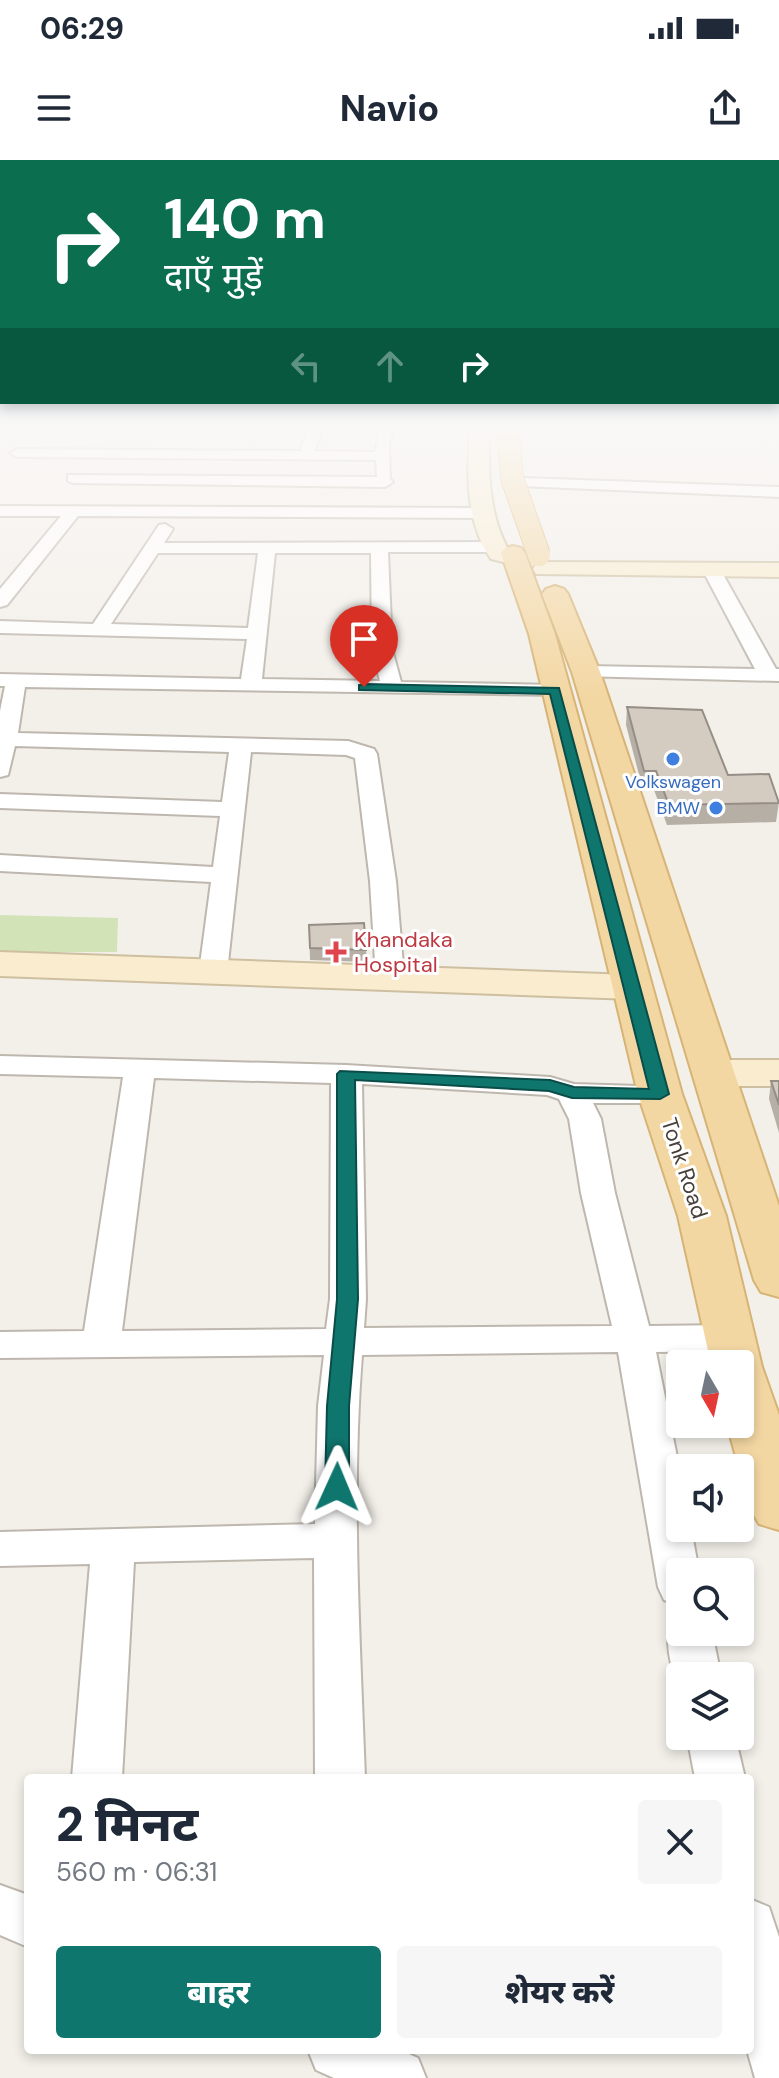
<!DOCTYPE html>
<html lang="hi">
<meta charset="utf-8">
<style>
:root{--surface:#fff;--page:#f6f6f7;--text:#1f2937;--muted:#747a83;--accent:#0f766e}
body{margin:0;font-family:"DM Sans","Noto Sans Devanagari",sans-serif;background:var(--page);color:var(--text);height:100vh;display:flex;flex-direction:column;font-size:30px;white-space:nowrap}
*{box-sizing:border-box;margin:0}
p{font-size:26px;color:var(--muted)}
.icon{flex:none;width:44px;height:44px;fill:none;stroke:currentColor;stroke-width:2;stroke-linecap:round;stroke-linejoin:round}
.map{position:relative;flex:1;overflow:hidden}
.side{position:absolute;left:24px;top:1614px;width:730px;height:280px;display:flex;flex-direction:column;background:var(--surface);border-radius:8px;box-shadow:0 4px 12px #0003}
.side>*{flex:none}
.banner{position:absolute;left:0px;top:0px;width:780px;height:244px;box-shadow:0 4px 12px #0003;background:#0b6e4f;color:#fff;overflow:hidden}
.needle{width:52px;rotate:171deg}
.buttons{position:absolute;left:666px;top:1190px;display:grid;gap:16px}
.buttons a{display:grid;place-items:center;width:88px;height:88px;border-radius:8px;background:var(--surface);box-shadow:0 4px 12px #0003;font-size:40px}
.pin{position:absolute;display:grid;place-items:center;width:68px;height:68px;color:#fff;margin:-82px -34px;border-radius:50% 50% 50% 0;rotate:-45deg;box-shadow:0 0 8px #0007}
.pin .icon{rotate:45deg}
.me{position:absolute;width:88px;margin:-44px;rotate:1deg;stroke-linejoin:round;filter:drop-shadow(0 0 6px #0008)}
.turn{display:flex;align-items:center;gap:28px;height:168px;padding:0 32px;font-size:36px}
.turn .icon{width:104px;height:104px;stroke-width:2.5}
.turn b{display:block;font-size:56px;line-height:68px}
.lanes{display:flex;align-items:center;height:76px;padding:0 32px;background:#0003;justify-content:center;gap:40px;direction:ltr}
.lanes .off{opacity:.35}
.round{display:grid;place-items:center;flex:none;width:84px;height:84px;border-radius:8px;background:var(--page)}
.summary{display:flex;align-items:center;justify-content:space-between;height:136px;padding:0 32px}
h1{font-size:48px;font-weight:800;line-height:60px}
.cta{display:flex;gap:16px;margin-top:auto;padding:16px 32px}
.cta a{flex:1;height:92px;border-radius:8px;background:var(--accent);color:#fff;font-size:32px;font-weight:800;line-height:92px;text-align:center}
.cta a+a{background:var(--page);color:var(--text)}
.status{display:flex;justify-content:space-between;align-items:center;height:56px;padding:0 40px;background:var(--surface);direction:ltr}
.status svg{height:22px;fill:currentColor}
header{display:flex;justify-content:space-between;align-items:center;height:104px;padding:0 32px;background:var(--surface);font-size:36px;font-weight:800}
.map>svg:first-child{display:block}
.green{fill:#d2e3b8}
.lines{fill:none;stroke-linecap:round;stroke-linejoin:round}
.street-casing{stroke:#beb7ae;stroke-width:4}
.secondary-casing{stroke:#cdbf9f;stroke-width:4}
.primary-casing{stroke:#d7b375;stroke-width:4}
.street{fill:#fff;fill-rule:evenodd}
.secondary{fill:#f9eccf;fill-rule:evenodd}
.primary{fill:#f3d7a3;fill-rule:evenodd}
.primary-bridge-casing{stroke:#d7b375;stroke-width:24;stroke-linecap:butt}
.primary-bridge{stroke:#f3d7a3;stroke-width:22}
.wall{fill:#b6afa6}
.building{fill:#d4cbc1;stroke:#948e87;stroke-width:2}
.route{fill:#0f766e;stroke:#0a4d48;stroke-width:2}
.shop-dot{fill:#3f7fe0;stroke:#fff;stroke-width:3}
.health-dot{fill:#e0444e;stroke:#fff;stroke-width:3}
.labels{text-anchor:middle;stroke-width:6;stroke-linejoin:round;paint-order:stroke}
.far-shop-label{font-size:18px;fill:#366cbe;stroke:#fff}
.health-label{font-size:22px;fill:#be3a42;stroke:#fff;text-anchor:start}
.street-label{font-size:22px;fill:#464039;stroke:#fff}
</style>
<div class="status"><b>06:29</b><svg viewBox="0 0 49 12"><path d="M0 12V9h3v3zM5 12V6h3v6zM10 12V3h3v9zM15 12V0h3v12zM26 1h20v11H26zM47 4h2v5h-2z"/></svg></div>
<header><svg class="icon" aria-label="menu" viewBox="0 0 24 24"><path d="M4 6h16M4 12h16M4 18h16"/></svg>Navio<svg class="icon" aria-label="share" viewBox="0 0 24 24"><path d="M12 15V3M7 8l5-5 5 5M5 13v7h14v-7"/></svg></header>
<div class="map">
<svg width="779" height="1918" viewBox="0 0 779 1918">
<rect width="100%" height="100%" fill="#f3f0ea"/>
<!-- green -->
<polygon class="green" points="0,755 118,758 117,792 0,792"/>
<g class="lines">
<!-- street casing -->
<g class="street-casing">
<g id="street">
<polygon points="308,269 322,269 315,291 375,292 380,269 394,269 389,283 390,319 393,322 385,327 73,323 68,321 68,315 377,317 376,300 17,297 10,293 17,289 300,291"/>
<polygon points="524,318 779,327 779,337 519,326 519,320"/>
<polygon points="0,346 485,348 493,353 485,358 78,356 7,445 0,447 0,429 61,356 0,356"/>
<path d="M165,364L173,369L164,383L495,382L504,387L495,392H388L392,489L401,522L555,525L565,531L562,535L25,527L18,573L348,581L374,589L377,594L396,721L404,818L400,824L390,826L380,824L376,818L370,721L355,598L346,595L251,592L227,812L223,818L213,820L203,818L199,812L211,722L0,711V695L213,707L220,656L0,648V634L222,642L229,592L15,586L8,615L0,617V551L5,526H0V514L241,519L247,479L0,473V461L93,464L159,365ZM158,393H258L248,468L111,464ZM275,393H371L372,489L380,521L262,519Z"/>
<polygon points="711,404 720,409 776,509 779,509 779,521 579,516 576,512 579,508 586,506 755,509 702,409"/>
<path d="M0,896L346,905L550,917L574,924L671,927L676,934L671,941L660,943H593L601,959L615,1033L649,1166L729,1165L742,1169L748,1178L742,1187L729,1191L656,1192L680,1312V1368H691L699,1412H680V1445L664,1440L658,1427L618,1192L362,1195C351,1335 360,1477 365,1618H315L314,1398L134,1402L122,1618H72L90,1404L0,1406V1372L315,1364L318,1246L324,1195L0,1198V1172L84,1171L123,917L0,914ZM154,918L331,923L330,1139L326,1169L122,1171ZM362,924L547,935L559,939L569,959L581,1033L612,1166L364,1168L366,1139Z"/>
<path d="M680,1456V1472H712L721,1516H680V1527C670,1507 663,1479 673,1459Z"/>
<polygon points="687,1576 735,1576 745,1618 695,1618"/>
<polygon points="0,1725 28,1735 28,1787 0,1775"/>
<polygon points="750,1739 769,1747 779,1777 779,1918 755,1918 747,1890 750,1890"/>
<polygon points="308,1890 400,1890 418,1898 426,1918 334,1918 316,1910"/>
</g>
</g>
<!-- secondary casing -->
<g class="secondary-casing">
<g id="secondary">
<path d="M470,269H490C488,309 488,353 508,389L523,393L527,398L523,403L515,405L491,399C465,362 467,312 470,269Z"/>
<polygon points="545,402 779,403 779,417 536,414 533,409 536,404"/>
<polygon points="0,792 632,815 646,819 652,827 646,835 632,839 0,816"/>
<polygon points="714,900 779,900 779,926 714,926 699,922 693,913 699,904"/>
</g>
</g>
<!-- primary casing -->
<g class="primary-casing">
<g id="primary">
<polygon points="513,386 521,388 525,393 555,474 682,934 726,1056 762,1207 779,1255 779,1370 759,1364 750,1348 727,1264 740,1264 740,1204 711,1204 678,1056 638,934 529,474 501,393 505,388"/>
<polygon points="555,426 564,429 568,434 600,512 779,1046 779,1137 761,1132 754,1120 572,512 542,434 546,429"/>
</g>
</g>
<!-- street -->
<use href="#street" class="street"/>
<!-- secondary -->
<use href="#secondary" class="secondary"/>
<!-- primary -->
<use href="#primary" class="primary"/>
<!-- primary-bridge casing -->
<g class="primary-bridge-casing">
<polyline id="primary-bridge" points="508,269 512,318 539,395"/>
</g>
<!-- primary-bridge -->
<use href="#primary-bridge" class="primary-bridge"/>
</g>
<!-- wall -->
<g class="wall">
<polygon points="627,547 728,615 779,642 776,662 667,665 654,630 643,630 626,565"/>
<polygon points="309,765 366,790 367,802 310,800"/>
<polygon points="771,921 779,921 779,973 769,939"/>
</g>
<!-- building -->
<g class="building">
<polygon points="627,547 702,550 728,615 769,614 779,643 669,645 656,611 644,611"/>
<polygon points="364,763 366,790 310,788 309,765"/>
<polygon points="771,921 779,921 779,945"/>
</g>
<!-- sky -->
<linearGradient id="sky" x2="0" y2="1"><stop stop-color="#91c1e8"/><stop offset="0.5" stop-color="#faf8f6"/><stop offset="1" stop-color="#faf8f6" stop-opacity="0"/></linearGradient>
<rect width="779" height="537" fill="url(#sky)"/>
<!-- route -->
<polygon class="route" points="364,524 559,528 669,934 660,939 572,938 549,931 355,920 358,1139 349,1246 349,1327 346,1333 337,1336 329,1333 325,1327 327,1246 337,1139 337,914 340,911 550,920 574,927 649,929 550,534 359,530 359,525"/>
<!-- markers -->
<g class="shop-dot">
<circle cx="673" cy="599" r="8"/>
<circle cx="716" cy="648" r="8"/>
</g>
<path class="health-dot" d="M332 780h8v8h8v8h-8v8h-8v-8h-8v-8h8z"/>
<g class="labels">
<!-- far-shop labels -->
<g class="far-shop-label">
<text x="673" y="628">Volkswagen</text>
<text x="700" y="654" text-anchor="end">BMW</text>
</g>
<!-- health labels -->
<g class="health-label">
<text x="354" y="787">Khandaka<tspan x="354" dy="25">Hospital</tspan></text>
</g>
<!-- street labels -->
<g class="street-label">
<text transform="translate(685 1008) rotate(72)" y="8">Tonk Road</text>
</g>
</g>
</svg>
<div class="buttons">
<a><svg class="needle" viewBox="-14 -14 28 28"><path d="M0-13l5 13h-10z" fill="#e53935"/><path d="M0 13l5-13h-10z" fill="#747a83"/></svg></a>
<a><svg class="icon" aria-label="sound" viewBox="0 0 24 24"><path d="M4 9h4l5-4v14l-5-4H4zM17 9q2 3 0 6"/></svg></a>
<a><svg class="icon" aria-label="search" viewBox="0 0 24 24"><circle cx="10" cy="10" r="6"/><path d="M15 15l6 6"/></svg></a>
<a><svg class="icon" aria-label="layers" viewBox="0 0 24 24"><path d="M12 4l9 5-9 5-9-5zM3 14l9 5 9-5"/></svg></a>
</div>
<div class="pin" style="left:364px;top:527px;background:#d93025"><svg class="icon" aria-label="arrive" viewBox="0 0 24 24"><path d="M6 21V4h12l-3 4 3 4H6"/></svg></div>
<svg class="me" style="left:337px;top:1327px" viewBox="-20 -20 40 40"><path d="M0-17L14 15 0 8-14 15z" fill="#0f766e" stroke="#fff" stroke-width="4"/></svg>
<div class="banner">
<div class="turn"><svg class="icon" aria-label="right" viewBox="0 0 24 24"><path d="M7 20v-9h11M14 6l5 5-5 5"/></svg><div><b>140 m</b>दाएँ मुड़ें</div></div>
<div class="lanes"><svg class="icon off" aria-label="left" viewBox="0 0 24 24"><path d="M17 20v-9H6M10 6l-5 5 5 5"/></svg><svg class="icon off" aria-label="ahead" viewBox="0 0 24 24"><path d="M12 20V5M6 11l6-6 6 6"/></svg><svg class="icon" aria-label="right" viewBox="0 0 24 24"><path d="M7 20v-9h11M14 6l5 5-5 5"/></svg></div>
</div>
<section class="side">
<div class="summary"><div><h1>2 मिनट</h1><p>560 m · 06:31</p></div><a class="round"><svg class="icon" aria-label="close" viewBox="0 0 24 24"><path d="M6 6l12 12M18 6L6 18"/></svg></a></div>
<div class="cta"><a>बाहर</a><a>शेयर करें</a></div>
</section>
</div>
